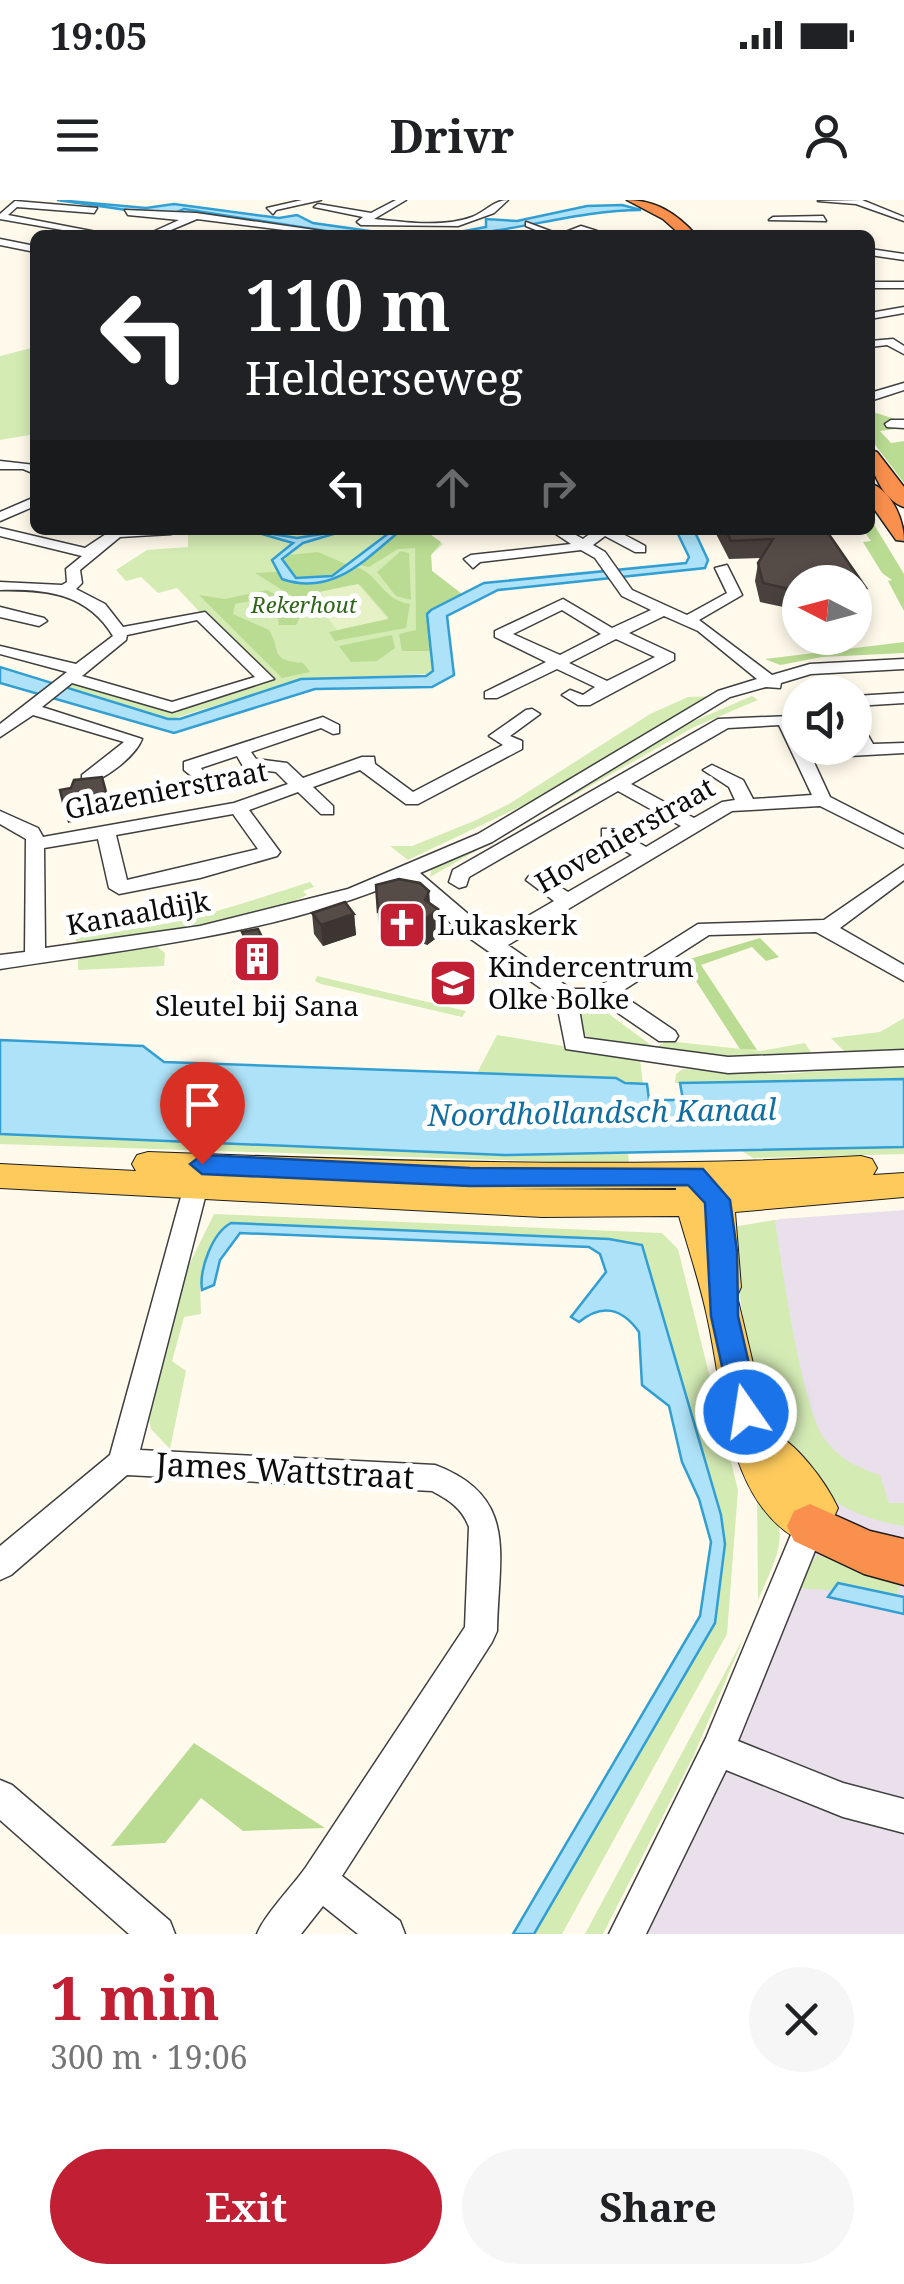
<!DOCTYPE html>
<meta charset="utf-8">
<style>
:root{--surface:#fff;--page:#f6f6f6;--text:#202124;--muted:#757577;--accent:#c11f33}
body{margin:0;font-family:"Noto Serif",serif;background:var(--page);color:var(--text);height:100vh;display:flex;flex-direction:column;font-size:38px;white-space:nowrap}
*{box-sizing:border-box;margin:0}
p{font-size:32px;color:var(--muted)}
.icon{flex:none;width:55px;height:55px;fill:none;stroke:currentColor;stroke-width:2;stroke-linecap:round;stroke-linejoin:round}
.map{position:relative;height:1734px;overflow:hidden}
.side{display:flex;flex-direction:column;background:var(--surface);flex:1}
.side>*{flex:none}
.hud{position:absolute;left:30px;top:30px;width:845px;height:305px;border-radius:15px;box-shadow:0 5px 15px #0003;background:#202124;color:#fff;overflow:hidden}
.needle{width:65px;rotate:276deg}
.tools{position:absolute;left:782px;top:365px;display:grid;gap:20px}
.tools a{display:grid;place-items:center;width:90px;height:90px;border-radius:50%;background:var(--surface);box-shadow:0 5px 15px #0003;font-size:50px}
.pin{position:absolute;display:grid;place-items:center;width:85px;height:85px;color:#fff;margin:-102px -42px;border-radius:50% 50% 50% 0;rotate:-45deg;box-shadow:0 0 10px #0007}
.pin .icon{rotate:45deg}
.me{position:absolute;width:110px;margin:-55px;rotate:347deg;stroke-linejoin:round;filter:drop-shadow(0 0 8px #0008)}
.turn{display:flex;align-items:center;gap:35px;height:210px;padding:0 50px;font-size:45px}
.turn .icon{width:130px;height:130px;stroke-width:2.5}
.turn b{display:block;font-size:70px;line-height:85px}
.lanes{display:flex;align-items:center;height:95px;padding:0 50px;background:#0003;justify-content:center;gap:50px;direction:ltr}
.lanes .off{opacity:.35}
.round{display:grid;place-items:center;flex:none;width:105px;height:105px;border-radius:52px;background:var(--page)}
.headline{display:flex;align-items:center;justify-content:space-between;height:170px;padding:0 50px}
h1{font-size:60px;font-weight:700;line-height:75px;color:var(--accent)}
.button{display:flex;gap:20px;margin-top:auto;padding:20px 50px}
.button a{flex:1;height:115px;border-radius:60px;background:var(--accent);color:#fff;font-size:40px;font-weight:700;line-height:115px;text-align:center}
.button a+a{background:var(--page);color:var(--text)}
.status{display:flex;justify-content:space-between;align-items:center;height:70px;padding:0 50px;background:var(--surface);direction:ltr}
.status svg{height:28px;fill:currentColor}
header{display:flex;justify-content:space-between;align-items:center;height:130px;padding:0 50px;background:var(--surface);font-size:45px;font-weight:700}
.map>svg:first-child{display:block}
.industrial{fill:#e9e0ec}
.green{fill:#d4ebb4}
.forest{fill:#b9dc92}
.pitch{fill:#e6f1c6}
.water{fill:#aee2f8;stroke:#329ed2;stroke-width:2.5}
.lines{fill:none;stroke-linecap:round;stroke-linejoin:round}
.minor-casing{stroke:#3f3f3f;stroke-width:3}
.major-casing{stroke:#1d1d1d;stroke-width:2}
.highway-casing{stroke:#1d1d1d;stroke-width:3}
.minor{fill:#fff;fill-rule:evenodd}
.major{fill:#feca5c;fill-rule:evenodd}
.highway{fill:#fa904e;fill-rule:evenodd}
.wall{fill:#49413e}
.shaded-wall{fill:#3c3532}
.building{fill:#554c48;stroke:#3c3532;stroke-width:2.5}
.route{fill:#1a73e8;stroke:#114b97;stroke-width:2.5}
.labels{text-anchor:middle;stroke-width:10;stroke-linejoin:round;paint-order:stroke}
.far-park-label{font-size:22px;font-style:italic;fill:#30661a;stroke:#fff}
.street-label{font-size:28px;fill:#0c0c0c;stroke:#fff}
.poi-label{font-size:28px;fill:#0c0c0c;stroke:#fff;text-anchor:start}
.water-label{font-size:30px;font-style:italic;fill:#116ea2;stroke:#fff}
.near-street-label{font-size:32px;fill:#0c0c0c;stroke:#fff}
</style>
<div class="status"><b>19:05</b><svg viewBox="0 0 49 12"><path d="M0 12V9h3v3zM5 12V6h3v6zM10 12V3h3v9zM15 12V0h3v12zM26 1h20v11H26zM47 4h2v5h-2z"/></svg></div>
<header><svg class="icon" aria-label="menu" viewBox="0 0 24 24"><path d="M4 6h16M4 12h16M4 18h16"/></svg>Drivr<svg class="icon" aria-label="person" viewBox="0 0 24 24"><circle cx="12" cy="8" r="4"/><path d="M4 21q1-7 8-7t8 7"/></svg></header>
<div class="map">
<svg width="904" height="1734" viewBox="0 0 904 1734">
<rect width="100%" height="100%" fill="#fffaeb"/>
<!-- industrial -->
<polygon class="industrial" points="904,1010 904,1734 637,1734 810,1357 734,1029 781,1019"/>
<!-- green -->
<g class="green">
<polygon points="35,147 35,234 0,240 0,156"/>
<polygon points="188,330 424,330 443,344 431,355 432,371 462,394 427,414 432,474 301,479 172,519 65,489 74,482 179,509 265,481 177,388 158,393 141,377 126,381 116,370 147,350 188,347"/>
<polygon points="715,496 526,604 408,660 390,646 412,646 474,621 509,604 650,514 688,497"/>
<polygon points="752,496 758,500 694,527 430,677 432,667 673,530"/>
<path d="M310,682L314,687L303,691L307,695C238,730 152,734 77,745L74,734L65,729L73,725C130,745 251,700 310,682Z"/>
<polygon points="155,745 165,753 164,766 78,770 78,759"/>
<polygon points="317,776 466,811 462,817 321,784 315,781"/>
<path d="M605,800L616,809L609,814L655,848L667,841L760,851L805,843L814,857C765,859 618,862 582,833L578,803Z"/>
<polygon points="904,818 904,849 846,853 831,838 880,832"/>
<polygon points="497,835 640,859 643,884 625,883 616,878 477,873"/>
<polygon points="904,865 904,879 675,883 676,874 683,869 783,874"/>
<polygon points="0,934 504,955 628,954 629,964 0,944"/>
<polygon points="904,947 904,954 753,958 742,951"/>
<polygon points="214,1014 662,1033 678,1049 738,1290 727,1434 562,1734 534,1734 715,1423 725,1344 721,1315 642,1045 608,1039 231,1023 200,1086 201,1114 184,1117 172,1161 186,1171 170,1249 151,1229 147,1208 186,1071"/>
<path d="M775,1020C781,1064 802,1207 824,1238C839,1259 856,1267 880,1275L889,1303H904V1326C754,1303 746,1150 732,1027Z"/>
<path d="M757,1289C796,1328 777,1356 758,1400Z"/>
<polygon points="817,1355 902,1379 896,1396 838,1383 830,1390 796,1388"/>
<polygon points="744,1437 694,1555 603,1734 585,1734"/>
</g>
<!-- forest -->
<g class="forest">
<polygon points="870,211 904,222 884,225 895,229 880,231 891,243 904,241 904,283 870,238"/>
<polygon points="870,318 904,374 904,411 888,381 892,380 882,373 863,342 871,341 863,330 870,330"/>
<polygon points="401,330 424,330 441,342 431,355 432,371 462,394 427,414 431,451 402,451 399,434 416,430 415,348 398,349 369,367 359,365"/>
<polygon points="401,351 409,353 411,400 396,396 377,372"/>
<polygon points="318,352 348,365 332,376 293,378 282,362 289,355"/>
<path d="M356,367C379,374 383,401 410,404L406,428L335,441L329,432L389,418L360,385L295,398L255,373L277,372L282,379C306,387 336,383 356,367Z"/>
<path d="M267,390L304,410L296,425H279L276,409L255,400L235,404L233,414L269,430C282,451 268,460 303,463L310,472L282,478L199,395L225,399Z"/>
<polygon points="392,435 395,448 377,461 351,462 339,446"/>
<polygon points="904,442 904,453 822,457 780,465 765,459"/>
<polygon points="760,738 779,757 766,761 752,747 701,765 757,850 740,849 683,761"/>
<polygon points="194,1543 325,1628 243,1631 201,1598 165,1643 111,1646"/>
</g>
<!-- pitch -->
<polygon class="pitch" points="358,384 388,419 337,430 309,394"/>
<!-- water -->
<g class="water">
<polygon points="57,0 146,8 174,4 279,18 297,15 313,23 398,35 352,35 184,9 168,16"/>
<path d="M622,5L641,10C573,10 509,35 443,35L486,27V19L517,21L587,6Z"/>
<path d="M248,330L297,338L347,330L303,343L282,359L296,378L332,376L393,330H401C366,359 332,397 282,379L272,360L293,343Z"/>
<polygon points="676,330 694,330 708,360 705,368 498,390 447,416 454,475 432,487 315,489 174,533 0,483 0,467 168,519 180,519 301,479 426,476 433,471 427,414 431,410 484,383 686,363 689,357"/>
<polygon points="0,840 143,846 164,862 616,878 625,883 647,884 649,900 683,900 680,883 904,879 904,947 504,955 0,934"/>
<path d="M231,1023L609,1039L642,1045L721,1315L725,1344L715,1423L534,1734H513L700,1416L711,1342L699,1299L682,1262L669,1206L642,1185L639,1132C622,1108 602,1103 579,1122L571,1117L606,1072L600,1054L589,1047L240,1033L220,1060L214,1085L202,1090C199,1070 212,1033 231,1023Z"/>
<polygon points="838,1383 904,1397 904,1414 828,1397"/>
</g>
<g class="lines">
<!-- minor casing -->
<g class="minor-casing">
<g id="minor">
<polygon points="302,0 321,0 276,10 273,14 267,8"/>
<path d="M396,0H406L374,19C405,22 442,28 472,17C485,12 494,0 508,0L494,13L458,26L361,25L357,22L363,17L314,7L318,4L371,13Z"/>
<polygon points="862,0 904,17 904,21 856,4 818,1"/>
<polygon points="15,1 97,8 94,13 17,7 8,15 112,35 91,35 0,19 0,14"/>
<polygon points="125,10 196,13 342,34 324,35 197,19 159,35 146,35 179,20 128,15"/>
<polygon points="823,16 826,21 769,20 773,17"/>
<polygon points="526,22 561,35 548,35 526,26"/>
<polygon points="581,26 597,31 561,35 563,33"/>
<polygon points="0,39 35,46 35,52 0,45"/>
<polygon points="870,49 904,54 904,60 870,55"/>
<rect x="870" y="82" width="34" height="6"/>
<polygon points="904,107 904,113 870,119 870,113"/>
<polygon points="893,139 904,146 904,154 887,145 870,147 870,141"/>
<polygon points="904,183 904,190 870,201 870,193"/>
<polygon points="891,220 904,220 904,228 887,227 885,224"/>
<polygon points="0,261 35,265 35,274 23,269 0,269"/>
<polygon points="35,297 35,306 0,321 0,312"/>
<path d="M0,328L85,348L112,330H178L171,334L120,337L80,370L82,383L76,389L105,404L123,427L205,412L274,479L172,512L72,483L42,507L142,539C136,556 100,585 82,583V575L124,542L33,515L0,537V524L67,472L0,454V446L76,464L113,436C87,393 46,389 0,390V382L62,385L67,382L66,369L82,356L0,336ZM197,420L255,477L172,502L82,476L126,440L127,435Z"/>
<path d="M550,330H567L583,339C605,321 623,334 645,346V352H635L605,336L593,345L605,352L632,390L687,415L727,393L715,368L727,365L742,395L699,420L772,475L810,464L904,459V469L811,474L781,483L780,488L766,487L730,497L492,642L420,673L494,736L554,701L526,680L529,676H543L568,692L632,655L602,637V629H616L646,647L681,626L618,591L469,677L466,686L459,688L449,682L453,670L718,519L791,516L800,534V548H855V522L861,523L873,544L904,543V553L812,558L830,597L904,635V648L820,606L732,611L508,745L571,789H595L698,724L824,720L904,665V680L840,728L904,765V781L816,732L709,735L619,793L675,831L678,836L675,841H659L602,802L578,803L584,838L728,857L904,850V866L728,873L566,849L556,799L458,730L405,679C278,734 135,748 0,769V755L25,752L26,639L0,624V611L38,628L43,637L234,603L288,584L276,572L244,568L237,556L201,568L208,577L199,582L184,570V562L323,517L339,525V533L333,534L321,528L251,552L256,559L287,563L303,578L362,557H374L375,564L413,592L503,545L489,536L526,510L532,509L540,514L510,536L522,541V549L418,604H406L360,570L313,587L333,606V614H321L298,592L249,610L280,652L277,656L200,678L119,694L109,688L98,639L44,648L45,748L200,726L348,689L478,634L718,491L757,479L698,431L664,416L629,433L674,454V460L590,505H578L562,495L570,490L583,495L595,487L557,469L497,498H485V492L546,462L495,437V431L563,399L612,428L651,410L622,396L595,358L581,350L480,362L473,368L464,359L471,355L571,344ZM562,410L601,434L560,455L513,434ZM616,439L655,457L607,481L569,463ZM779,525L812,595L753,599L743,580L712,565L703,570L729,587L735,600L722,602L694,618L631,584L728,528ZM233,614L258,649L127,680L116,635Z"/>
<polygon points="0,407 44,418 47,421 39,426 0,417"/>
<polygon points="904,493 904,503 855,506 855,496"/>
<path d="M196,977L205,979L208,986L140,1250L435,1265C520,1297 498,1356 497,1431L492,1442L342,1676L400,1721L405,1734H358L323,1706L301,1734H257C265,1714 292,1687 306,1667L465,1427L469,1327C462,1308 449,1300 432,1291L127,1275L11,1375L0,1380V1346L110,1255L184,986L187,979Z"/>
<polygon points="814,1302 825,1306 829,1316 738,1541 843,1583 904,1599 904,1633 843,1617 726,1570 646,1734 609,1734 706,1538 803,1306"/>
<polygon points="0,1580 12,1585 170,1721 175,1734 129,1734 0,1620"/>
</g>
</g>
<!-- major casing -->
<g class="major-casing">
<path id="major" d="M148,952C386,961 623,969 861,956L872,959L877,968L873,975L904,973V997L735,1012L741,1087L737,1096L769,1231C795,1240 826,1282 838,1308L824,1339L810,1345C727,1312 724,1194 708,1121C701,1086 689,1051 679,1016L542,1017L0,988V964L136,971L132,964L137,955ZM676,988V990L501,989Z"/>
</g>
<!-- highway casing -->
<g class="highway-casing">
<g id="highway">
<path d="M627,0C656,0 677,14 696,35H681L663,19Z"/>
<path d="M870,250L877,252L904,287V307C883,300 870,271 870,250Z"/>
<path d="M870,283C892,291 904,320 904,341L896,340L870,303Z"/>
<polygon points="810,1304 870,1331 904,1339 904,1385 864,1374 794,1341 787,1326 794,1311"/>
</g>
</g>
<!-- minor -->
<use href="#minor" class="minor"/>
<!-- major -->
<use href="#major" class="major"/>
<!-- highway -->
<use href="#highway" class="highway"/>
</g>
<!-- wall -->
<g class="wall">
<polygon points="714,330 826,330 866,388 862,407 855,407 855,382 800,382 800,409 793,409 760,402 755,381 758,363 761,358 729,359"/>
<polygon points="376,685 429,691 430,703 438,709 439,736 427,745 409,738 380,740"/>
<polygon points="312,713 354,714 356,735 323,746 314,734"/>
<polygon points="242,732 267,762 251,766 245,753"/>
</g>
<!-- shaded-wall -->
<g class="shaded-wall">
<polygon points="106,592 110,612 68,623 63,602"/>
<polygon points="429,691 430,715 438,709 439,736 427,745 425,700"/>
<polygon points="354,714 356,735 323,746 321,725"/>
<polygon points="264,741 267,762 251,766 248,745"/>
</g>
<!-- building -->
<g class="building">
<polygon points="726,330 826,330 866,388 855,388 855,382 800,382 800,391 797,391 763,383 758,363 773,339 731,341"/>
<polygon points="102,577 106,592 63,602 60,590 71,588 74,580"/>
<polygon points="399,679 420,683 429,691 425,700 438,709 427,718 408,710 378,712 376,685"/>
<polygon points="345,702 354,714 321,725 312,713"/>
<polygon points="258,729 264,741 248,745 242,732"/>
</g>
<!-- route -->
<polygon class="route" points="202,955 470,968 703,969 730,1000 737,1051 738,1116 760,1212 756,1221 746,1225 736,1221 732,1212 711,1116 705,1003 688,985 470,986 202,974 190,964"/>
<!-- icons -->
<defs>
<g id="church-square" transform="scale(2.5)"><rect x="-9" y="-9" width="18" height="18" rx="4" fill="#c11f33" stroke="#fff"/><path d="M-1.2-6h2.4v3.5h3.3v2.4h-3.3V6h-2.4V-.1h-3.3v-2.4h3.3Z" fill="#fff"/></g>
<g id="building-square" transform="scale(2.5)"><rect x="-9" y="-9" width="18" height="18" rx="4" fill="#c11f33" stroke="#fff"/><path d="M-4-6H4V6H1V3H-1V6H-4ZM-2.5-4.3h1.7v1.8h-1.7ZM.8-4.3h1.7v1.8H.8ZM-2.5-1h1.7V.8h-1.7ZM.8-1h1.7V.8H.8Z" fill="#fff"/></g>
<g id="school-square" transform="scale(2.5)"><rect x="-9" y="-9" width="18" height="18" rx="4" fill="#c11f33" stroke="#fff"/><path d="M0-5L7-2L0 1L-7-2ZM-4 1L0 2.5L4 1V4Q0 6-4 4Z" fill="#fff"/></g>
</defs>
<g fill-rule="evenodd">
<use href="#church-square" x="402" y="725"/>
<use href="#building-square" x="257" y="759"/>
<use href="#school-square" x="453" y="783"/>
</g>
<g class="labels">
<!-- far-park labels -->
<g class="far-park-label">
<text x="304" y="413">Rekerhout</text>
</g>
<!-- street labels -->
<g class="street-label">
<text transform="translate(166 590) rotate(-11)" y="10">Glazenierstraat</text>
<text transform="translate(625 635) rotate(-30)" y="10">Hovenierstraat</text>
<text transform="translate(138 713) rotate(-10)" y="10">Kanaaldijk</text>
</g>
<!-- poi labels -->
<g class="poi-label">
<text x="437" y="735">Lukaskerk</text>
<text x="488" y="777">Kindercentrum<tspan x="488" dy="32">Olke Bolke</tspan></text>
<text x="257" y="816" text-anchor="middle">Sleutel bij Sana</text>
</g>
<!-- water labels -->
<g class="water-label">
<text transform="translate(602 913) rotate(-1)" y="10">Noordhollandsch Kanaal</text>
</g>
<!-- near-street labels -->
<g class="near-street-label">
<text transform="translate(285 1271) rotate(3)" y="11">James Wattstraat</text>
</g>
</g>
</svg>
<div class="tools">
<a><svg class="needle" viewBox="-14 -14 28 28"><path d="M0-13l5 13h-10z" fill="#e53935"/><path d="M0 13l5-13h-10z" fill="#757577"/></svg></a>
<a><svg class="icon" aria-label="sound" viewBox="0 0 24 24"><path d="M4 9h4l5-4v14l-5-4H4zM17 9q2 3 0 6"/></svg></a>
</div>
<div class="pin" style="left:202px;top:964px;background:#d93025"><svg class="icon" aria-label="arrive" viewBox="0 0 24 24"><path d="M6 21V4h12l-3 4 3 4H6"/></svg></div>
<svg class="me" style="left:746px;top:1212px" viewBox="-20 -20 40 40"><circle r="17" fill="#1a73e8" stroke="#fff" stroke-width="3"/><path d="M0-11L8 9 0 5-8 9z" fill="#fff"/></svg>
<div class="hud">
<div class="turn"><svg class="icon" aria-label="left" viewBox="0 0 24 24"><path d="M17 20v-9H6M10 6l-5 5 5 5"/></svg><div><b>110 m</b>Helderseweg</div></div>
<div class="lanes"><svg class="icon" aria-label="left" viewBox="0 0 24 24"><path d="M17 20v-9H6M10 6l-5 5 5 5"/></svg><svg class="icon off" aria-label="ahead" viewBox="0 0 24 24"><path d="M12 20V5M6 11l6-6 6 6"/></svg><svg class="icon off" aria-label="right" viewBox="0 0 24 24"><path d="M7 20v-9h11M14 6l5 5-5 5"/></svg></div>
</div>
</div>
<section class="side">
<div class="headline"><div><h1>1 min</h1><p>300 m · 19:06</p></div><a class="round"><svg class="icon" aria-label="close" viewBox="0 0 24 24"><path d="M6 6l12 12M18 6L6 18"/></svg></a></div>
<div class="button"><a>Exit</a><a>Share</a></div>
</section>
